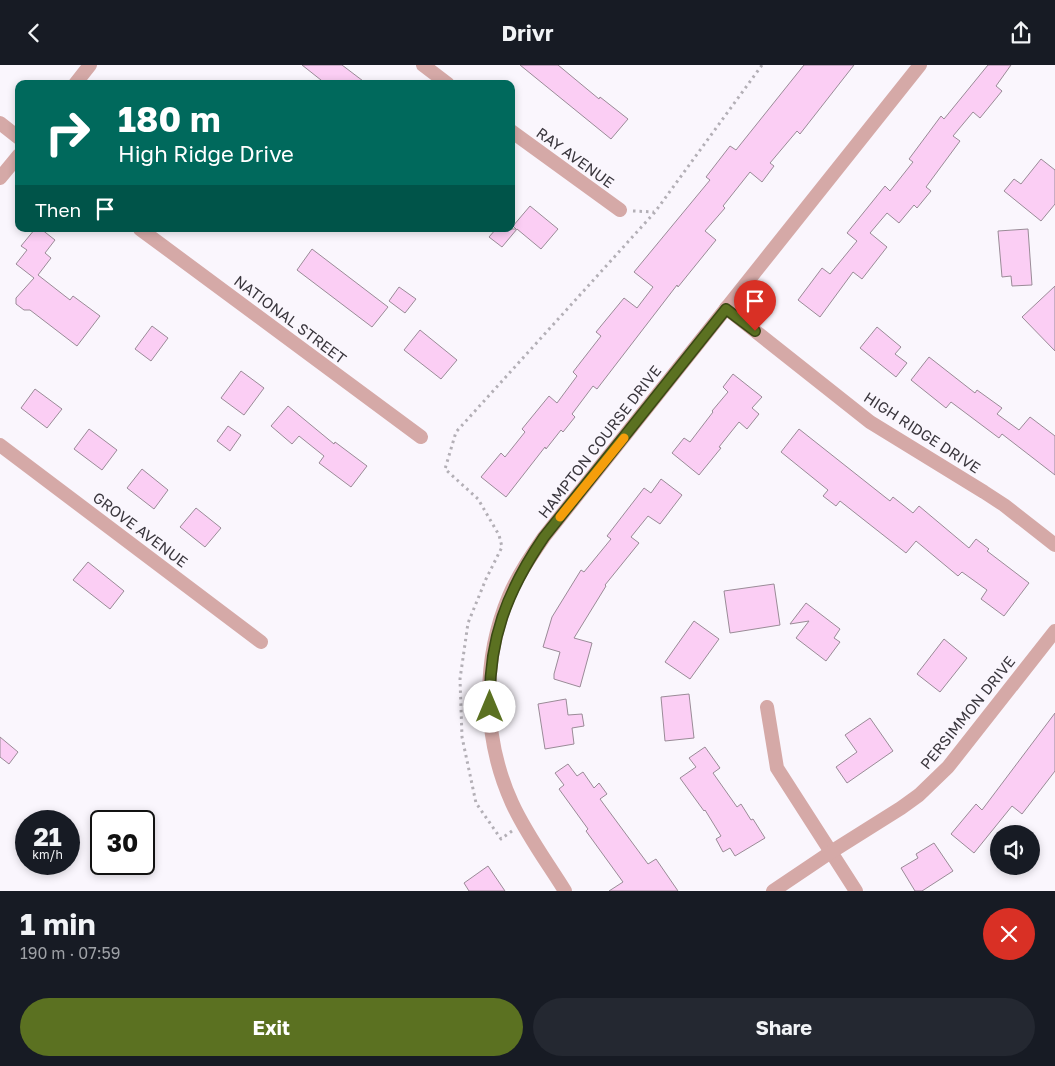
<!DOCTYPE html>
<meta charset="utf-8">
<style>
:root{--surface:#171b24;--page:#242831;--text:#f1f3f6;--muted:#9ea1a6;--accent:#5b7121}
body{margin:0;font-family:"Golos Text",sans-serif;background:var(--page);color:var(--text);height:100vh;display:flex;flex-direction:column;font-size:19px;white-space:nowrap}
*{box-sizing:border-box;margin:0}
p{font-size:16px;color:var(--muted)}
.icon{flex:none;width:28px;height:28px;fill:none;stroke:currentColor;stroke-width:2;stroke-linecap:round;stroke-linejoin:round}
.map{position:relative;height:826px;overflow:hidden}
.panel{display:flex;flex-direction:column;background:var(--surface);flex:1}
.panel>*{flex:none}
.hud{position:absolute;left:15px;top:15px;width:500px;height:152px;border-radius:10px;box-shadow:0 2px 8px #0003;background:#00695c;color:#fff;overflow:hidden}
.buttons{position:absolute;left:990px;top:760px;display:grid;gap:10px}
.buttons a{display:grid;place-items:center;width:50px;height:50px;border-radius:50%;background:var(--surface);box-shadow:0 2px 8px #0003;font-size:25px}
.speed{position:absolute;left:15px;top:745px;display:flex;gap:10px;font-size:25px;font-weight:700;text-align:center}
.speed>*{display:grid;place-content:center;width:65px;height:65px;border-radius:50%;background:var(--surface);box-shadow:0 2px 8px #0003;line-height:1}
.speed small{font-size:12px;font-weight:400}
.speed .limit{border:2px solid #111;border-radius:8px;background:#fff;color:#111}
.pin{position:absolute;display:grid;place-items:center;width:42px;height:42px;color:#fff;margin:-51px -21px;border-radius:50% 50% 50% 0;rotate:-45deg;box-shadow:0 0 5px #0007}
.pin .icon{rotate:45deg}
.me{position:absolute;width:55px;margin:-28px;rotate:0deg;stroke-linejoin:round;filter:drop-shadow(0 0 4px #0008)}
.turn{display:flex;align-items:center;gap:18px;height:105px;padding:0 20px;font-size:22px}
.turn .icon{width:65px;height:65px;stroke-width:2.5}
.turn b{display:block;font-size:35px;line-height:42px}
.then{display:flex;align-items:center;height:48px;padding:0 20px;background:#0003;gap:10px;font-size:19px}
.round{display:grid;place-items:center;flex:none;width:52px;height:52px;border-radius:26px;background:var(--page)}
.head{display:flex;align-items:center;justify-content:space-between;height:85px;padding:0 20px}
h1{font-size:30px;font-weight:700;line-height:38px}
.cta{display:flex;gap:10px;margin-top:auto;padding:10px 20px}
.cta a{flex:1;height:58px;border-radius:30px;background:var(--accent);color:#fff;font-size:20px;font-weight:700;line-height:58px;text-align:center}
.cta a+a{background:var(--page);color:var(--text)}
header{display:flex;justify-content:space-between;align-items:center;height:65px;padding:0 20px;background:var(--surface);font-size:22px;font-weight:700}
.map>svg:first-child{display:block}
.building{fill:#fbcef4;stroke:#9a8b97}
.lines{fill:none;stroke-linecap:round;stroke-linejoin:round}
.path{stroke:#b3afb6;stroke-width:3;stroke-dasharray:2.5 4;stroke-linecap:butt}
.minor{stroke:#d5a9a7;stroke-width:14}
.route-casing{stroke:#3b4915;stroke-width:12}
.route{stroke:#5b7121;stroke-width:9}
.slow{stroke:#f59e0b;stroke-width:9}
.labels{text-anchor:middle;stroke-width:4.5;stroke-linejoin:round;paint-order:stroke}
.street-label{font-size:15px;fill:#3a363d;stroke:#faf6fd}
</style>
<header><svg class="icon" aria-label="back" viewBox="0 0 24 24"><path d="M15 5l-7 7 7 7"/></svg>Drivr<svg class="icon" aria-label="share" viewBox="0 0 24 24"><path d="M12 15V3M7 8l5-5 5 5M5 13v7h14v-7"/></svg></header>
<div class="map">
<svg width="1055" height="826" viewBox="0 0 1055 826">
<rect width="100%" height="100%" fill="#faf6fd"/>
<!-- building -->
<g class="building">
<polygon points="302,0 342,0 367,19 326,19"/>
<polygon points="520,0 558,0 599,34 600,32 628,54 611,74"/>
<polygon points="804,0 854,0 800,69 797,66 770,98 774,101 762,117 750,107 723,141 725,143 705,166 716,175 678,222 677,220 597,324 593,321 572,349 575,352 563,367 561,365 546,384 545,382 506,432 481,412 501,388 505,392 525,367 522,364 549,331 557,338 577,311 573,307 601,271 596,267 624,233 637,243 653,222 634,207 710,115 706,112 730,81 736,85"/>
<polygon points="988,0 1011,0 996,21 1002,26 980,53 973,47 953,71 960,76 926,122 931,126 917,143 914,140 899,158 887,148 870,168 887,182 862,214 853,207 820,252 798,235 822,203 830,209 857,176 847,168 885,121 890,126 913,97 909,94 941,51 944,54"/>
<polygon points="1041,94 1055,105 1055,139 1041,156 1004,126 1014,114 1021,119"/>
<polygon points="530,141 558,164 541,184 517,164 502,182 489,172 496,164 516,164 513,161"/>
<polygon points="35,164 41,164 55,175 45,188 51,193 38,210 70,235 73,231 100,251 77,281 30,245 24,245 16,239 16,233 34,213 16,199 27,185 21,181"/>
<polygon points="1028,164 1032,220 1012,221 1011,211 1002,212 998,166"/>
<polygon points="312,184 388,242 372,262 297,205"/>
<polygon points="1055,221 1055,286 1022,252"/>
<polygon points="399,222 416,234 405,248 389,236"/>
<polygon points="152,261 168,273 151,296 135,284"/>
<polygon points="877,262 901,282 895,289 907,298 896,312 860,283"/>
<polygon points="420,265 457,295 441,314 404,285"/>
<polygon points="929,292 975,328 977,325 1002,343 997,349 1019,365 1030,352 1055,371 1055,410 1002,369 999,373 951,337 946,343 911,315"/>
<polygon points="241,306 264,323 244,350 221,333"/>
<polygon points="733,309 762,332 752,343 759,349 747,364 739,357 719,382 721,383 699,410 672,388 684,373 690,377 713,347 712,346 728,327 723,322"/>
<polygon points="35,324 62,344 47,363 21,343"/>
<polygon points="288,341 334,379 335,377 367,401 351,422 319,398 324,391 299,371 292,379 271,361"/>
<polygon points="228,361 241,370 230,386 217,376"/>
<polygon points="89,364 117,385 102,405 74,384"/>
<polygon points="799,364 890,436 893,432 913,448 919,441 969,483 976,474 989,484 987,486 1029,518 1004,551 981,534 987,525 962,507 958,511 916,476 906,488 840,436 836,441 823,431 828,425 781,387"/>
<polygon points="142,404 168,425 154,444 127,423"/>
<polygon points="661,414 682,430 660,459 648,451 631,472 639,478 605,520 606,521 574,573 592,578 580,622 554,614 554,609 560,587 543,582 552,552 581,505 584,507 611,474 607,471 644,423 651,428"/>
<polygon points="196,443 221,463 205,482 180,462"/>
<polygon points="88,497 124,526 110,544 73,515"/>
<polygon points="774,519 780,560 730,568 724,526"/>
<polygon points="806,538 840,564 834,573 840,577 826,596 796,573 809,556 790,559"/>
<polygon points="694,556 719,574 690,614 665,597"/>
<polygon points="944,574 967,593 940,627 917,609"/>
<polygon points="689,629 694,673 665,676 661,632"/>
<polygon points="566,634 568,650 582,649 584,661 572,663 574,679 545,684 538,639"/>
<polygon points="1055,648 1055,706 1022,749 1012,741 974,788 951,769 976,739 982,745"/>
<polygon points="870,653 893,686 847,718 836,702 857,687 845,670"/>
<polygon points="0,672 18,687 9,699 0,692"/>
<polygon points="705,682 720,703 713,708 737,742 741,739 751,755 753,754 765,773 735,791 730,783 723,787 716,774 721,771 705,745 704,746 680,713 696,702 689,693"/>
<polygon points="568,699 577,711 583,707 594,723 599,718 607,729 600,734 648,799 656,794 678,826 609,826 623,817 586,766 588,764 559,724 564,720 555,708"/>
<polygon points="934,778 953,806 922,826 915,826 901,803 918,793 916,789"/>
<polygon points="488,801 505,826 469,826 464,818"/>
</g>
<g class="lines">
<!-- path -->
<g class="path">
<polyline points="633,146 654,147"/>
<polyline points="512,766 501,774 476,738 462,672 460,614 468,558 486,514 502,482 499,470 478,434 445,404 456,367 655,147 762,0"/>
</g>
<!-- minor -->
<g class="minor">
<polyline points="423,0 448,19"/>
<polyline points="75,19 90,0"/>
<polyline points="0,58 19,73"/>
<polyline points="511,66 620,145"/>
<polyline points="0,113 19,90"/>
<polyline points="140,164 421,372"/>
<polyline points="726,243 870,357 984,427 1004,440 1055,480"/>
<polyline points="0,380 261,577"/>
<polyline points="767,642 777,703 856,826"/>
<path d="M565,826C547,797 526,769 512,738C483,674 481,597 509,531C518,510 531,491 544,472L920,0"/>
<polyline points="773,826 831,787 901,743 919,730 948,702 1055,566"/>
</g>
</g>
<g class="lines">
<!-- route casing -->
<g class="route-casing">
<path id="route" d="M490,642C488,575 507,526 544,472L726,244L755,266"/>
</g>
<!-- route -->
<use href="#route" class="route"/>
<!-- slow -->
<polyline class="slow" points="560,452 624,373"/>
</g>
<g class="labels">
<!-- street labels -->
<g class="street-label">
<text transform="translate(575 93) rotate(36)" y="5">RAY AVENUE</text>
<text transform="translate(290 255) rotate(37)" y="5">NATIONAL STREET</text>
<text transform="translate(922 368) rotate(33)" y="5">HIGH RIDGE DRIVE</text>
<text transform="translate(600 377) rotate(-52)" y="5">HAMPTON COURSE DRIVE</text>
<text transform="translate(140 465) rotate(37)" y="5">GROVE AVENUE</text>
<text transform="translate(968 648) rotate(-51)" y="5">PERSIMMON DRIVE</text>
</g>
</g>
</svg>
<div class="buttons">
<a><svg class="icon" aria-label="sound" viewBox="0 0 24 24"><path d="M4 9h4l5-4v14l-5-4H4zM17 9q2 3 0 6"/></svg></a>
</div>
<div class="speed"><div>21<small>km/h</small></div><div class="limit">30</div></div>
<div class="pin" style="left:755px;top:266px;background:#d93025"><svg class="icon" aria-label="arrive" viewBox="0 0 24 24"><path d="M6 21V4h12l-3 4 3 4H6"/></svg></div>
<svg class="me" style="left:490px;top:642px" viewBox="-20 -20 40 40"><circle r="19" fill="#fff"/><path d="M0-13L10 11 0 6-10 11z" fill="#5b7121"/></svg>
<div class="hud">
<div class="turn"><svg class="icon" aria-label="right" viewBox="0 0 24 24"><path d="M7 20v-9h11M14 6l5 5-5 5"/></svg><div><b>180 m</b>High Ridge Drive</div></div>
<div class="then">Then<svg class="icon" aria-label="arrive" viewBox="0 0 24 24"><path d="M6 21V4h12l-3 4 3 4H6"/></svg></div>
</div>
</div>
<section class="panel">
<div class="head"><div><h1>1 min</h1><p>190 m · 07:59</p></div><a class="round" style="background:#d93025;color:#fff"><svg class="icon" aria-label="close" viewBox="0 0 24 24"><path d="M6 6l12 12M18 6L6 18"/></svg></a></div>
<div class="cta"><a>Exit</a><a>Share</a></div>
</section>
